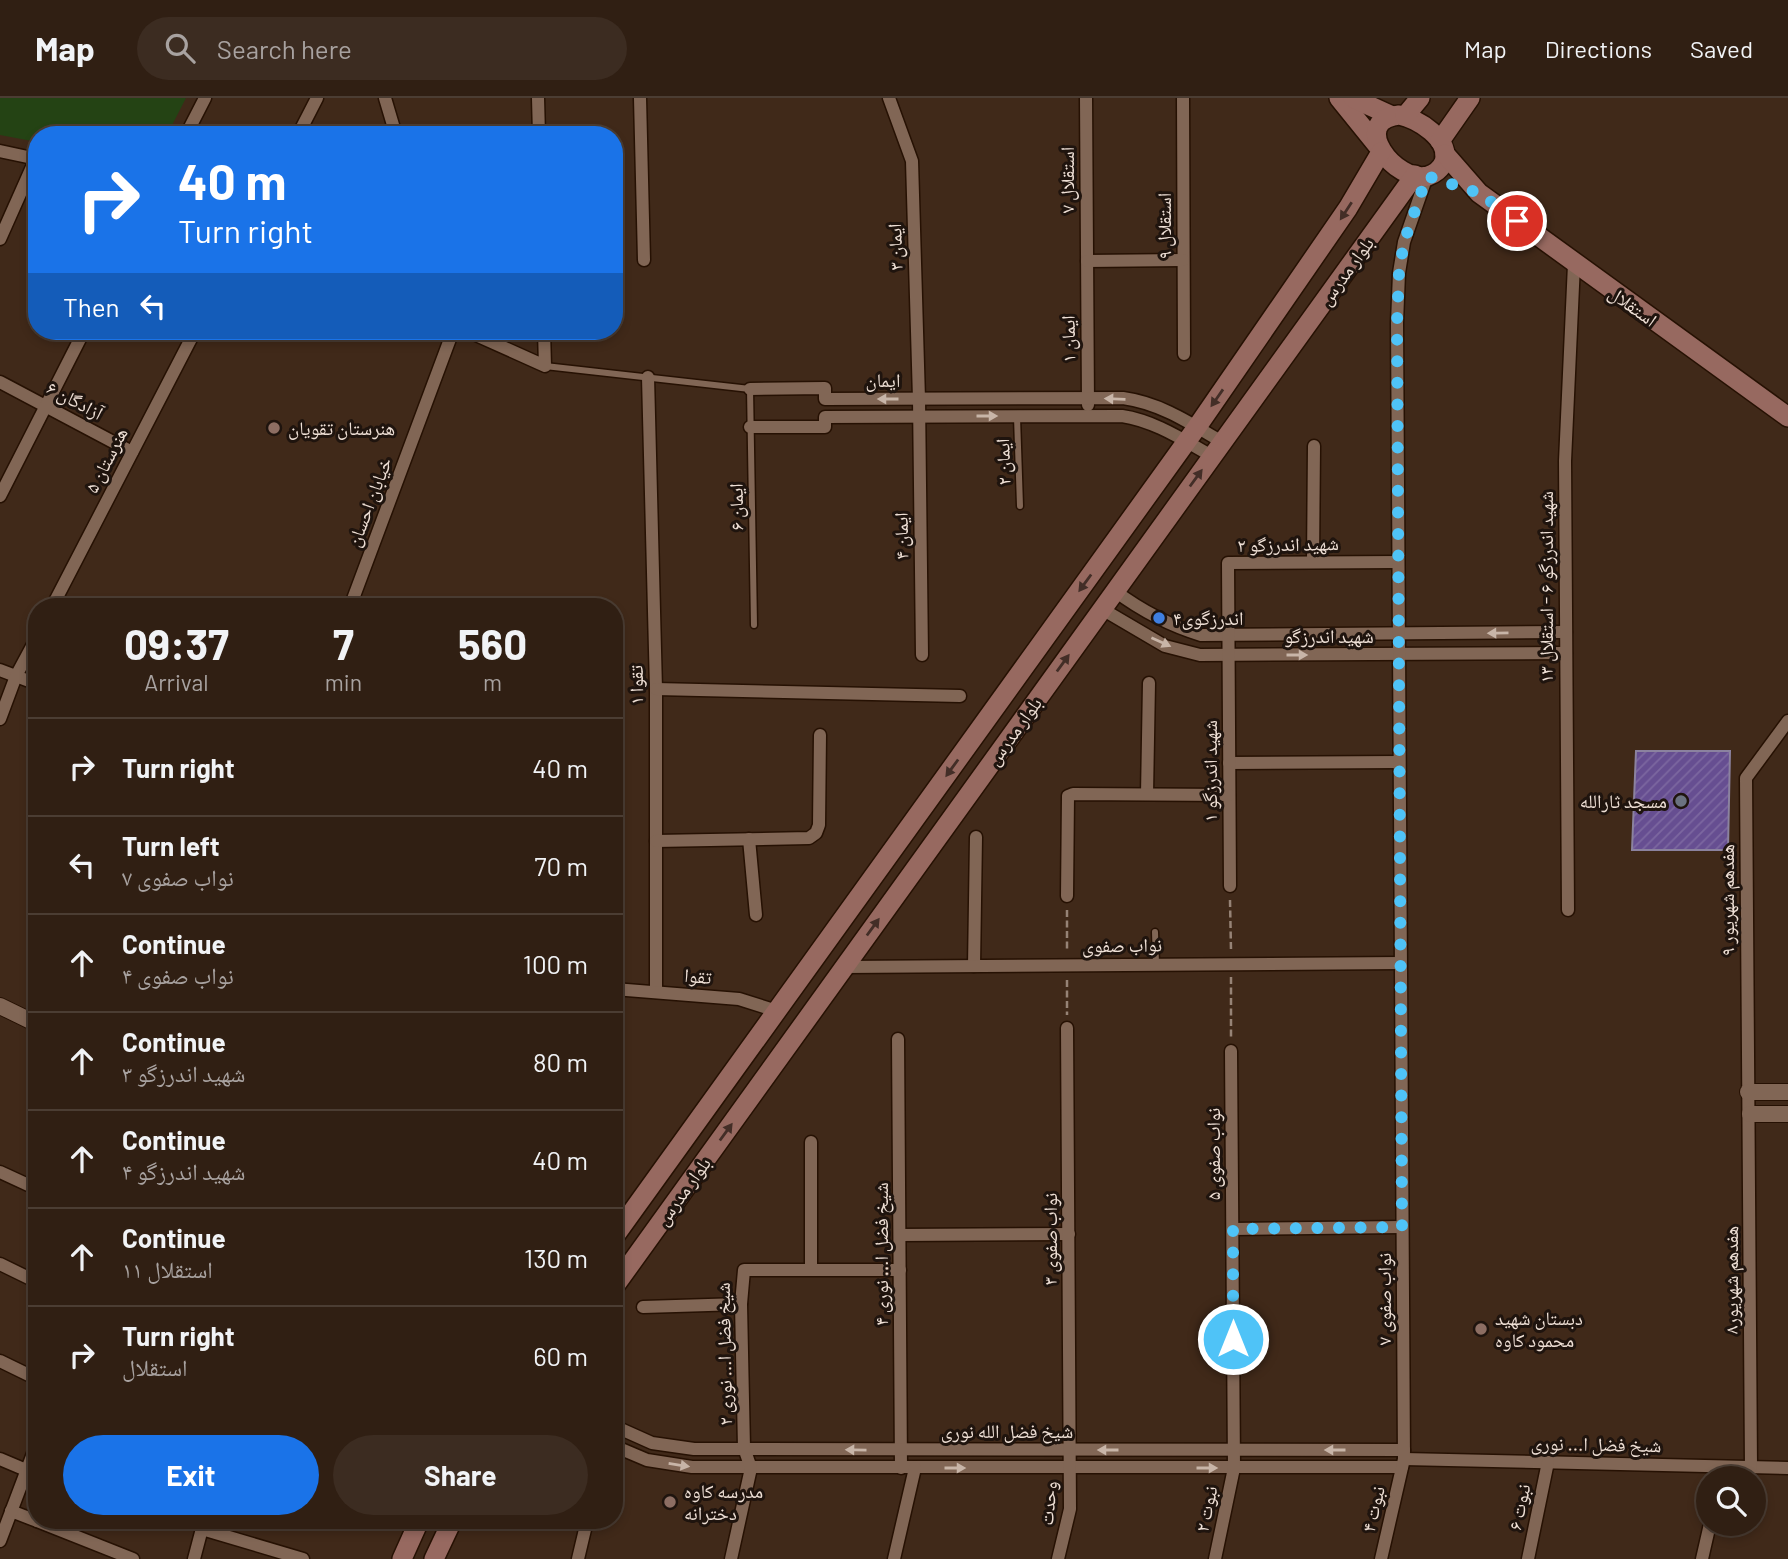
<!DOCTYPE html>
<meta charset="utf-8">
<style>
:root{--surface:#301f13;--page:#3c2c21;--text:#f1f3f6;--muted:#a8a2a0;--line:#4b3d33;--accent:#1a73e8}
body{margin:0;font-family:Barlow,"Noto Naskh Arabic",sans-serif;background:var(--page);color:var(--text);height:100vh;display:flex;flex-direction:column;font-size:26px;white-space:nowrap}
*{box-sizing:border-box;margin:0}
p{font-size:23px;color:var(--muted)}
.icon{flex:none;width:38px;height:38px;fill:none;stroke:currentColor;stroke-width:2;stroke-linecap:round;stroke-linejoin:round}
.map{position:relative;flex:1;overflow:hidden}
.drawer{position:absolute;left:28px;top:500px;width:595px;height:931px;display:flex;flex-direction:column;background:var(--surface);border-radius:28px;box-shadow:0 4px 10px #0003,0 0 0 2px var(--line)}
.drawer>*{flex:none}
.banner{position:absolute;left:28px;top:28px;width:595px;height:214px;border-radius:28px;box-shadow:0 4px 10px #0003,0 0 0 2px var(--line);background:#1a73e8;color:#fff;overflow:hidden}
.controls{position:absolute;left:1696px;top:1368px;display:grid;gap:14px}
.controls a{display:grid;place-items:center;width:70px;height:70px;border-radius:50%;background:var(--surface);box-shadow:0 4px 10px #0003,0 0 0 2px var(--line);font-size:35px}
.pin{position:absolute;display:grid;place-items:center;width:60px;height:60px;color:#fff;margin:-30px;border:4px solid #fff;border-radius:50%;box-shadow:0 2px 7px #0007}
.me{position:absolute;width:77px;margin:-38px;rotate:0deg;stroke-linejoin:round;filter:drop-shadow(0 0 5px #0008)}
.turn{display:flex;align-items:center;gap:24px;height:147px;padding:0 35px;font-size:32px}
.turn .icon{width:91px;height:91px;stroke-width:2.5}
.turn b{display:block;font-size:49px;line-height:60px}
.then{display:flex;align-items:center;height:66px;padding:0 35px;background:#0003;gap:14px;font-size:26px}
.eta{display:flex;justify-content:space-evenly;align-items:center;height:119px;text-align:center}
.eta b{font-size:42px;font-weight:700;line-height:49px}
.cta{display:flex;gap:14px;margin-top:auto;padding:14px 35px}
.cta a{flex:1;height:80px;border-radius:42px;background:var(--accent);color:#fff;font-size:28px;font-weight:700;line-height:80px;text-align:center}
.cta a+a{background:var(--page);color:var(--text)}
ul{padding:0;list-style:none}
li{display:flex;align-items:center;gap:21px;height:98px;padding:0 35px;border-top:2px solid var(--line)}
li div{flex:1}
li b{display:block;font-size:26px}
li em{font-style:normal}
header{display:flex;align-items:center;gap:42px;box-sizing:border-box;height:98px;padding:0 35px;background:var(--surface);border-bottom:2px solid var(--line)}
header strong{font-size:33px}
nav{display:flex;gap:38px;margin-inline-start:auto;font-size:24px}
.search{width:490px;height:63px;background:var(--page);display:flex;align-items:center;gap:18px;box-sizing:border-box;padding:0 24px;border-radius:38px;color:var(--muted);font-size:26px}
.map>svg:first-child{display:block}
.green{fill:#244314}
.building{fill:url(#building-hatch);stroke:#8b829f;stroke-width:2}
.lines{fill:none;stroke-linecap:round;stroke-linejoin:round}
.service-casing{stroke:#261103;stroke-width:9}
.minor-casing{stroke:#261103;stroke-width:15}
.tertiary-casing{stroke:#261103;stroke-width:18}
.secondary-casing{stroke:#261103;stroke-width:22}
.path{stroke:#968376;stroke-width:2.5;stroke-dasharray:7 3.5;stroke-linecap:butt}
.service{stroke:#816655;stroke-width:6}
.minor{stroke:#816655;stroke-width:12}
.tertiary{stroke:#816655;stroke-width:16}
.secondary{stroke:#976960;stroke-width:19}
.oneway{fill:#432e27}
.oneway2{fill:#c8b5a8}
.route{stroke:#4fc3f7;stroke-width:12;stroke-dasharray:0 21.6}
.education-dot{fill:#8d6e63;stroke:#1f140e;stroke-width:2.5}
.shop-dot{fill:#3f7fe0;stroke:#1f140e;stroke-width:2.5}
.worship-dot{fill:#6b7280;stroke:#1f140e;stroke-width:2.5}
.labels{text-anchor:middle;stroke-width:6;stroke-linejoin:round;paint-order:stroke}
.street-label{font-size:19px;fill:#eedfd5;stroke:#1f140e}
.poi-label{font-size:19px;fill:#eedfd5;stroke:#1f140e;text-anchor:start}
</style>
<header>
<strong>Map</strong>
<div class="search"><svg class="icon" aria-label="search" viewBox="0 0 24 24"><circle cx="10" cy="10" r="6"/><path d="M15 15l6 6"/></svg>Search here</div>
<nav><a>Map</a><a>Directions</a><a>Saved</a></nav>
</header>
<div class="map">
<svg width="1788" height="1461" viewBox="0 0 1788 1461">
<defs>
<pattern id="building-hatch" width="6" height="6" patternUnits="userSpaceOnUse" patternTransform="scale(1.75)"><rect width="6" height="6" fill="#664e91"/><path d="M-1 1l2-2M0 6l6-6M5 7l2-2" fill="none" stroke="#7c67a0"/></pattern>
</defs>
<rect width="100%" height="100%" fill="#402919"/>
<!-- green -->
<polygon class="green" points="0,0 186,0 167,37 37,37 37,44 0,37"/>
<!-- building -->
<polygon class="building" points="1636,653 1730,653 1728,752 1632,752"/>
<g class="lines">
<!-- service casing -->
<g class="service-casing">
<g id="service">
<polyline points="545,268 750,291 754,527"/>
<polyline points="1017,319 1020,408"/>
<polyline points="1155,834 1156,866"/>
</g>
</g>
<!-- minor casing -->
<g class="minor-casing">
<g id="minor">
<polyline points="385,0 396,37"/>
<polyline points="538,0 539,37"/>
<polyline points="640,0 644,162"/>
<polyline points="889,0 912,63 919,301 922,557"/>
<polyline points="1086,0 1088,307"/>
<polyline points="1183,0 1184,256"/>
<polyline points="186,37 205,0"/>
<polyline points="298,37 317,0"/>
<polyline points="0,53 37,61"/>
<polyline points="0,141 36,60"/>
<polyline points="1087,163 1183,162"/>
<polyline points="467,233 545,268 544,233"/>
<polyline points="648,279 656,591 656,894"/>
<polyline points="0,284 132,354"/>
<path d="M750,291L825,290V301L1123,300C1160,305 1190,325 1222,344"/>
<path d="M750,329H825V319L1122,318C1155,323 1183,342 1212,358"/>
<polyline points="0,398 84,233"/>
<polyline points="1313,464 1314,348"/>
<path d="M1115,493C1142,513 1168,527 1201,537L1566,534"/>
<polyline points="52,509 195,233"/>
<polyline points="350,509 453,233"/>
<polyline points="1102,511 1165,548 1200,557 1566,555"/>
<polyline points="0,572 37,586"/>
<polyline points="656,591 960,598"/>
<polyline points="0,621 16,578 37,539"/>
<polyline points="1229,665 1399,664"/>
<polyline points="1147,696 1149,585"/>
<polyline points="749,741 756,817"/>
<polyline points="656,743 809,740 816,735 819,727 820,637"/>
<polyline points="1230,788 1228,465 1398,464"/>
<polyline points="1067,798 1068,698 1073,696 1229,697"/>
<polyline points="1568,812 1565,363 1574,166"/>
<polyline points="974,868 976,739"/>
<polyline points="845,869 1400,865"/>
<polyline points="614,891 739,901 777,913"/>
<polyline points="898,941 901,1370"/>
<polyline points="0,1074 37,1091"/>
<polyline points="1233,1131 1402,1129"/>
<polyline points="900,1137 1069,1136"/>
<polyline points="0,1166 37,1184"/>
<polyline points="811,1171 811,1044"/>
<polyline points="643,1209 741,1206"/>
<polyline points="0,1263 37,1281"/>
<polyline points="614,1328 652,1345 694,1351 1404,1352"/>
<polyline points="614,1348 647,1362 692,1369 1402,1369"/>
<polyline points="0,1361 26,1372"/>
<polyline points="1404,1361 1788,1370"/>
<polyline points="1751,1369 1746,680 1788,623"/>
<polyline points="11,1413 37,1423"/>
<polyline points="37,1423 133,1461"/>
<polyline points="202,1431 303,1461"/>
<polyline points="0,1443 37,1345"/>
<polyline points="194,1461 204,1423"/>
<polyline points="578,1461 587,1423"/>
<polyline points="731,1461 751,1370 744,1350 741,1206 744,1172 900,1172"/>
<polyline points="894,1461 915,1370"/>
<polyline points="1058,1461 1070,1411 1067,930"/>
<polyline points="1215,1461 1234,1370 1231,953"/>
<polyline points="1381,1461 1404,1361 1397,225 1399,175 1404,144 1427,78"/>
<polyline points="1528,1461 1548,1364"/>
<polyline points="1702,1461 1710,1426"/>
</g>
</g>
<!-- tertiary casing -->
<g class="tertiary-casing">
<g id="tertiary">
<polyline points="0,908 37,926"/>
<polyline points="1748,994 1788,994"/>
<polyline points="1750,1016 1788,1016"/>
</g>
</g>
<!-- secondary casing -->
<g class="secondary-casing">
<g id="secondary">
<polyline points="1339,0 1377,47"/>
<polyline points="1353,0 1392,18"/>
<path d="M1399,17C1418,21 1451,41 1444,64C1441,71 1434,76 1428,78C1395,86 1348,23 1399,17Z"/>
<polyline points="1405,18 1420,0"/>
<polyline points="1440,43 1470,0"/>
<polyline points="1445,56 1479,95 1788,319"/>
<polyline points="614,1139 1197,329 1348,110 1381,54"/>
<polyline points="614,1189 1415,77"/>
<polyline points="402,1461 419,1423"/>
<polyline points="434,1461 452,1423"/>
</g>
</g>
<!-- path -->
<g class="path">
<polyline points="1230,802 1231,852"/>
<polyline points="1067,812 1067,854"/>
<polyline points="1231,879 1231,939"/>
<polyline points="1067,882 1067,917"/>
</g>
<!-- service -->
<use href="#service" class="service"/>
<!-- minor -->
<use href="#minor" class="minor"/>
<!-- tertiary -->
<use href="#tertiary" class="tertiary"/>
<!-- secondary -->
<use href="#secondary" class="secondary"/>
</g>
<!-- one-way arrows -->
<defs><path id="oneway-solid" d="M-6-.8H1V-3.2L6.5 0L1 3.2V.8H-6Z" transform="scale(1.75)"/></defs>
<g class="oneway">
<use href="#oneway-solid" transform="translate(1346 113) rotate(123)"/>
<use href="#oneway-solid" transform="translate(1217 300) rotate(125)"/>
<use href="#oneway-solid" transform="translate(1196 380) rotate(-54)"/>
<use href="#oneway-solid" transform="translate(1085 485) rotate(126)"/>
<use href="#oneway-solid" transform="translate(1063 565) rotate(-54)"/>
<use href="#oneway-solid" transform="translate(952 670) rotate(126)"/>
<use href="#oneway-solid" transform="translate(873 829) rotate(-54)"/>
<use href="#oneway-solid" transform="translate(726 1034) rotate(-54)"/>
</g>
<g class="oneway2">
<use href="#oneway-solid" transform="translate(888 301) rotate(180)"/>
<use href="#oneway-solid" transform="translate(1115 301) rotate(-178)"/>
<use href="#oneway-solid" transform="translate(987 318)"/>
<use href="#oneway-solid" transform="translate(1498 535) rotate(179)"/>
<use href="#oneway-solid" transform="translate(1161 544) rotate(24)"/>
<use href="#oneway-solid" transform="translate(1297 557)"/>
<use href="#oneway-solid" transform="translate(856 1352) rotate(-179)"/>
<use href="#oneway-solid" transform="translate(1108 1352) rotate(180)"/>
<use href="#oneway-solid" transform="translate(1335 1352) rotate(180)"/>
<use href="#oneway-solid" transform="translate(679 1367) rotate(9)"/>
<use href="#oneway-solid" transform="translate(955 1370)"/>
<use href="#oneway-solid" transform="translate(1207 1370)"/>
</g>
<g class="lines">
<!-- route -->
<polyline class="route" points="1233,1241 1233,1131 1402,1129 1397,225 1399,174 1404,144 1427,78 1479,95 1517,123"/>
</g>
<!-- markers -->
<g class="education-dot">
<circle cx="274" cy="330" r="7"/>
<circle cx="1481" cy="1231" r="7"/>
<circle cx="670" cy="1404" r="7"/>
</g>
<circle class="shop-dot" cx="1159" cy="520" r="7"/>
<circle class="worship-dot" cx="1681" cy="703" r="7"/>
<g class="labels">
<!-- street labels -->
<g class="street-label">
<text transform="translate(1067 82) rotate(-90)" y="7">استقلال ۷</text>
<text transform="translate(1164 128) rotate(-90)" y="7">استقلال ۹</text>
<text transform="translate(895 149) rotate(-92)" y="7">ایمان ۳</text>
<text transform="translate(1346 173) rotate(-54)" y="7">بلوار مدرس</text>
<text transform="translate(1633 208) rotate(36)" y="7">استقلال</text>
<text transform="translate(1068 241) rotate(-91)" y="7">ایمان ۱</text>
<text x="883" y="289">ایمان</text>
<text transform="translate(75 302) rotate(28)" y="7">آزادگان ۶</text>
<text transform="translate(106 362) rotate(-63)" y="7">هنرستان ۵</text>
<text transform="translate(1003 364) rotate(-92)" y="7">ایمان ۲</text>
<text transform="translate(369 404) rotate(-69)" y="7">خیابان احسان</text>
<text transform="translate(736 409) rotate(-91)" y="7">ایمان ۶</text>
<text transform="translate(901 438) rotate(-91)" y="7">ایمان ۴</text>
<text transform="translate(1288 446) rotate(-1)" y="7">شهید اندرزگو ۲</text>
<text transform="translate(1546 489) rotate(-90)" y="7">شهید اندرزگو ۶ - استقلال ۱۳</text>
<text x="1329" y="545">شهید اندرزگو</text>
<text transform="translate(636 587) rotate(-91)" y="7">تقوا ۱</text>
<text transform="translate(1014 633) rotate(-54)" y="7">بلوار مدرس</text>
<text transform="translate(1210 673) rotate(-90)" y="7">شهید اندرزگو ۱</text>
<text transform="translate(1727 802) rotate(-90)" y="7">هفدهم شهریور ۹</text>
<text transform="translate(1122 847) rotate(-1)" y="7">نواب صفوی</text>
<text transform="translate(698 878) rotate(5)" y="7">تقوا</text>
<text transform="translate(1213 1056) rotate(-90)" y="7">نواب صفوی ۵</text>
<text transform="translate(683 1093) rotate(-54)" y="7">بلوار مدرس</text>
<text transform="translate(1050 1141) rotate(-90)" y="7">نواب صفوی ۳</text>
<text transform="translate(881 1156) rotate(-90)" y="7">شیخ فضل ا... نوری ۴</text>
<text transform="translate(1731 1182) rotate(-90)" y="7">هفدهم شهریور۸</text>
<text transform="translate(1384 1201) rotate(-90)" y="7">نواب صفوی ۷</text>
<text transform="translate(724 1256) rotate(-91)" y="7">شیخ فضل ا... نوری ۲</text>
<text x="1007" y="1340">شیخ فضل الله نوری</text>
<text transform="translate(1596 1346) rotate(1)" y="7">شیخ فضل ا... نوری</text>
<text transform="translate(1048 1405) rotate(-84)" y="7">وحدت</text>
<text transform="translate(1519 1409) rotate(-78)" y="7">نبوت ۶</text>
<text transform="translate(1206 1411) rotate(-78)" y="7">نبوت ۲</text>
<text transform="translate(1373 1411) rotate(-77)" y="7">نبوت ۴</text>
</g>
<!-- poi labels -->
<g class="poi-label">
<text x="288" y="337">هنرستان تقویان</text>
<text x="1173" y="527">اندرزگوی۴</text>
<text x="1667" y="710" text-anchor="end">مسجد ثارالله</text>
<text x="1495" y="1227">دبستان شهید<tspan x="1495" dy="22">محمود کاوه</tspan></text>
<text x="684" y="1400">مدرسه کاوه<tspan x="684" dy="22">دخترانه</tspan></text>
</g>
</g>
</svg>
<div class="controls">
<a><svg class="icon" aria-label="search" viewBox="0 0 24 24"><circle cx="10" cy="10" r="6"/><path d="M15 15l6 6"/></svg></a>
</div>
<div class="pin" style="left:1517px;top:123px;background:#d93025"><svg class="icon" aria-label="arrive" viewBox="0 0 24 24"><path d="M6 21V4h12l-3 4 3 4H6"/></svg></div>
<svg class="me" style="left:1233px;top:1241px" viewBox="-20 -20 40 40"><circle r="17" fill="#4fc3f7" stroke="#fff" stroke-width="3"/><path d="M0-11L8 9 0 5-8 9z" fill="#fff"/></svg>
<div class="banner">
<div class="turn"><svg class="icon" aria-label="right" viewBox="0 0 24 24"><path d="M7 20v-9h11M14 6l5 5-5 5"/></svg><div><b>40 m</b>Turn right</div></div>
<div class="then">Then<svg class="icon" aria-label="left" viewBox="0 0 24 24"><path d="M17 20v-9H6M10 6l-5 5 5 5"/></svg></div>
</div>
<section class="drawer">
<div class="eta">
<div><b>09:37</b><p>Arrival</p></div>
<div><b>7</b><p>min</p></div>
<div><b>560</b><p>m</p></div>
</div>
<ul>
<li><svg class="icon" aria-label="right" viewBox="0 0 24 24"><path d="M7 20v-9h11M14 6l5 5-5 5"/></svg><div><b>Turn right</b></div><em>40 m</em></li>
<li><svg class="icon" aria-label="left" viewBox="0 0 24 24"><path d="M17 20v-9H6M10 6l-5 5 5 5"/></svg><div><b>Turn left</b><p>نواب صفوی ۷</p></div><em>70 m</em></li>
<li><svg class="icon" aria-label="ahead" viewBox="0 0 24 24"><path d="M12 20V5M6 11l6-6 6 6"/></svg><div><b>Continue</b><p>نواب صفوی ۴</p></div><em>100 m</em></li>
<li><svg class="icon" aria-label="ahead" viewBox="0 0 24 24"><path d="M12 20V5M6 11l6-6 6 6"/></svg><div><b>Continue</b><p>شهید اندرزگو ۳</p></div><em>80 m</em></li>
<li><svg class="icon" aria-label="ahead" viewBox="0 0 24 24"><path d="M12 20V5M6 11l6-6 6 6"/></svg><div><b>Continue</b><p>شهید اندرزگو ۴</p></div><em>40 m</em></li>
<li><svg class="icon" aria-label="ahead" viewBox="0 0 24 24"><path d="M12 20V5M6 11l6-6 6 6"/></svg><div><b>Continue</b><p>استقلال ۱۱</p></div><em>130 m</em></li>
<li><svg class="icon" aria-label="right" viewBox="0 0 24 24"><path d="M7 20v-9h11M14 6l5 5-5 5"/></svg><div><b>Turn right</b><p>استقلال</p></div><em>60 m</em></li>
</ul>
<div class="cta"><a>Exit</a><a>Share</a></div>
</section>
</div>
